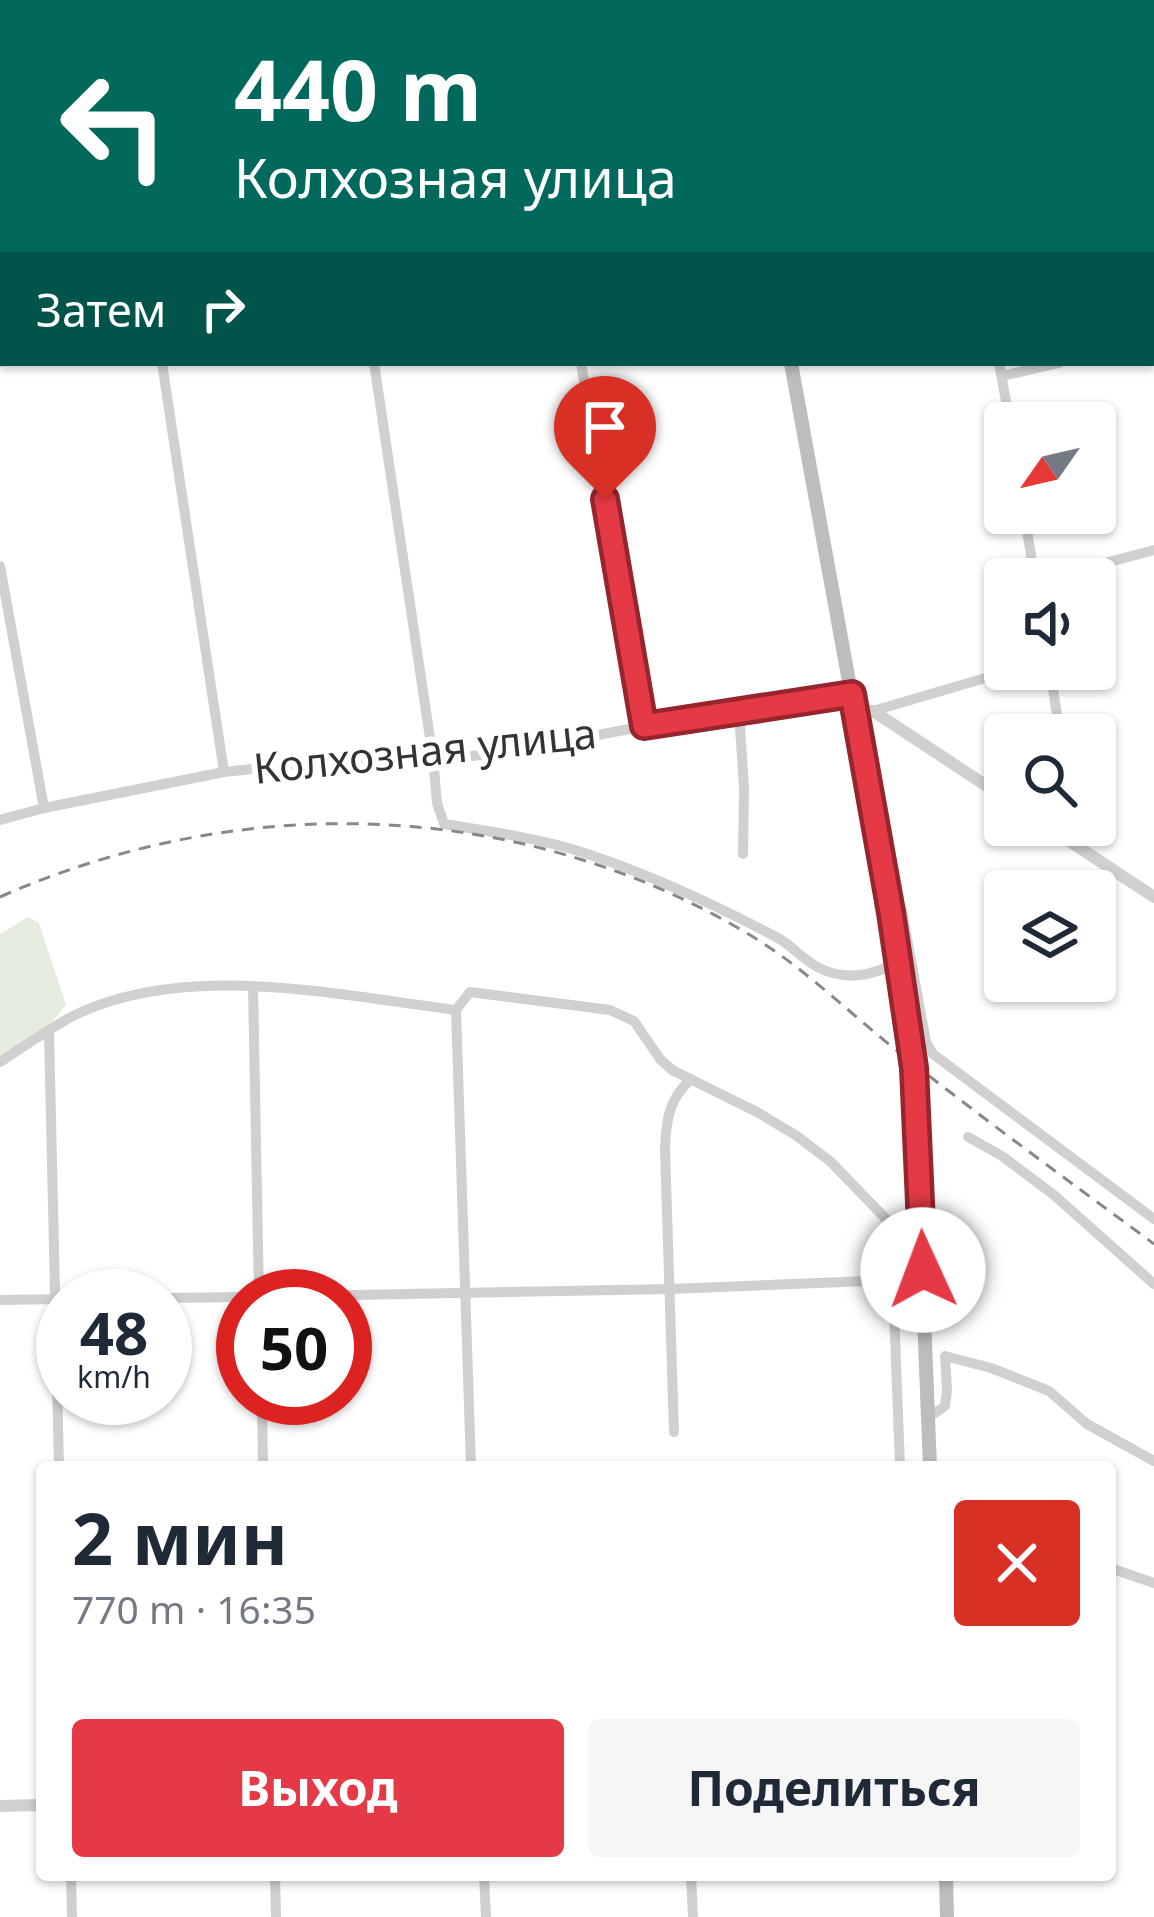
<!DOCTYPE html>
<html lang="ru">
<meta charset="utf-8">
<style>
:root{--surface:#fff;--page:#f6f6f7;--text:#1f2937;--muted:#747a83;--accent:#e63946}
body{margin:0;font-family:"Noto Sans",sans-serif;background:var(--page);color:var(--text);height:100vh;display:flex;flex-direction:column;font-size:45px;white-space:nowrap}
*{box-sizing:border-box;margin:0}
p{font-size:39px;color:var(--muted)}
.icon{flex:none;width:66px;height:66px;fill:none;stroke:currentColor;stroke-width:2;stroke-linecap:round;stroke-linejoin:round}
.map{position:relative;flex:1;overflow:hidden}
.details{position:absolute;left:36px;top:1461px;width:1080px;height:420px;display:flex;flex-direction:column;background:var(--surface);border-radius:12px;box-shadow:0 3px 9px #0004}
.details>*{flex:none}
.top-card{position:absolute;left:0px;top:0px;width:1155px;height:366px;box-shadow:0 3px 9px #0004;background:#00695c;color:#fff;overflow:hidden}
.needle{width:78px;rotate:236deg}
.fabs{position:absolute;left:984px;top:402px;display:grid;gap:24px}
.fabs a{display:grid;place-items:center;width:132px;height:132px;border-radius:12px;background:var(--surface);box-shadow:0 3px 9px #0004;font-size:60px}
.speed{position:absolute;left:36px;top:1269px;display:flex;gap:24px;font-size:60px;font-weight:700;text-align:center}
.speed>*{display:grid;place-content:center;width:156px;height:156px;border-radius:50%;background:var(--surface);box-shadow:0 3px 9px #0004;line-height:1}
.speed small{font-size:30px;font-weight:400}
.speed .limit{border:18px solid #d22;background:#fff;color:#111}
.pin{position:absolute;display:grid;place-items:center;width:102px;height:102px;color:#fff;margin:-123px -51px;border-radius:50% 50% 50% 0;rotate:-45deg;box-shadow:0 0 12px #0007}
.pin .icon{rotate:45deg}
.me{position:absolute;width:132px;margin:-66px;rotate:358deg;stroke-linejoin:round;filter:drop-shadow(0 0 9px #0008)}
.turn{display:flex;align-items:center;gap:42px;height:252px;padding:0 36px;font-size:54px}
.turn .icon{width:156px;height:156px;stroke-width:2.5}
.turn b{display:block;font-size:84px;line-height:102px}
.then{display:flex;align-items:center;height:114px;padding:0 36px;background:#0003;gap:24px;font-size:45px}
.round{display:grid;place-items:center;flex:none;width:126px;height:126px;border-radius:12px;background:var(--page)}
.overview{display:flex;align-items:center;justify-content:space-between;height:204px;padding:0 36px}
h1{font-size:72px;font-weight:700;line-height:90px}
.action{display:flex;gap:24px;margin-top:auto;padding:24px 36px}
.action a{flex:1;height:138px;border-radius:12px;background:var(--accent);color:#fff;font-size:48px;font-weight:700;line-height:138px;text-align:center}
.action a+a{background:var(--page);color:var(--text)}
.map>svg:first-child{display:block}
.green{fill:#e6ecdf}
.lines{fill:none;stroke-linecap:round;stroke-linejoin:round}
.minor{stroke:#d0d0d0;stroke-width:10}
.tertiary{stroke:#d0d0d0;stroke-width:12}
.secondary{stroke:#bdbdbd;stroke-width:14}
.rail{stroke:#888;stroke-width:3;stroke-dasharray:12 9;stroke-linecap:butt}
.route-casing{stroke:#96252e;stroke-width:30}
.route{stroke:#e63946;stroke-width:21}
.labels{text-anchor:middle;stroke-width:12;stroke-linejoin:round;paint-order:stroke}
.street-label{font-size:42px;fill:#333;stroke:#fff}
</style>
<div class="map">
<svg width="1154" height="1917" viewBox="0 0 1154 1917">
<rect width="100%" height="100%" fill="#fff"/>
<!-- green -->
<polygon class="green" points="28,917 39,923 66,1005 47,1028 0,1057 0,934"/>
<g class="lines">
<!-- minor -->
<g class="minor">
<polyline points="110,0 110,3"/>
<polyline points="318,0 318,3"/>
<polyline points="516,0 517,3"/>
<polyline points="917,0 919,3"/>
<polyline points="1152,337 1154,336"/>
<polyline points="162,363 224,772"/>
<path d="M374,363L433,758L437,803L444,824C486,831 531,837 572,849C643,871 712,903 778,938C789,944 797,953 807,960C830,979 859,979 886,968L888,961L879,904L887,891L897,900L902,911L926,1042L933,1054L1154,1219"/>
<polyline points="581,363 644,726"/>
<polyline points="999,363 1010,423"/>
<polyline points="1002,376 1059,363"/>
<polyline points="1024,513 1035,579"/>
<polyline points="0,566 44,808"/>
<polyline points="1045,579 1154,550"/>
<polyline points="1050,669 1060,735"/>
<polyline points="873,711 1016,669"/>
<polyline points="739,712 744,788 743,854"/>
<polyline points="0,820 44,808 224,772 290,765 472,756 523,750 644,726 852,694"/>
<polyline points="253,986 259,1296"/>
<polyline points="456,1010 471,1467"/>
<polyline points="49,1031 59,1467"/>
<path d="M0,1062C23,1047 47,1030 71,1017C183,960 337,995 456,1010L470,992L610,1010L634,1021L660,1059L672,1070L757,1112L797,1136L831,1162L886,1219L891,1230L900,1467"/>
<polyline points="968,1137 1002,1156 1054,1195 1154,1284"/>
<polyline points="303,1296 670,1289 893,1280"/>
<polyline points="165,1298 243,1297"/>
<polyline points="0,1300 63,1299"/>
<polyline points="262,1398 263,1467"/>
<polyline points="928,1418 945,1406 947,1390 945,1356 991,1368 1049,1391 1087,1424 1154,1461"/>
<path d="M674,1432L665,1149C666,1120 669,1099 691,1079"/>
<polyline points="1110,1568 1154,1583"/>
<polyline points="71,1875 72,1917"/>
<polyline points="275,1875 276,1917"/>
<polyline points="484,1875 486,1917"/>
<polyline points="691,1875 693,1917"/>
</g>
<!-- tertiary -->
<g class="tertiary">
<polyline points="0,361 3,360"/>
<polyline points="855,710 873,711 1005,798"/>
<polyline points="1045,825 1154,897"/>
<polyline points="0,1806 42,1805"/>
</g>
<!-- secondary -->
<g class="secondary">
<polyline points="727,0 727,3"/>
<polyline points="1152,53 1154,52"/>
<polyline points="791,363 891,912 914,1068 930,1467"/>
<polyline points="946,1875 947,1917"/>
</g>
<!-- rail -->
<path class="rail" d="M0,897C241,790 522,798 750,935C805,968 850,1014 900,1053C983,1119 1069,1181 1154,1244"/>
</g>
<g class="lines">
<!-- route casing -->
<g class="route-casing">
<polyline id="route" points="605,499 644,726 852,694 891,912 914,1068 923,1270"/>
</g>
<!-- route -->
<use href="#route" class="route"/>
</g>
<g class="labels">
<!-- street labels -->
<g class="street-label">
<text transform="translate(425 751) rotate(-6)" y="15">Колхозная улица</text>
</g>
</g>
</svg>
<div class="fabs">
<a><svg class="needle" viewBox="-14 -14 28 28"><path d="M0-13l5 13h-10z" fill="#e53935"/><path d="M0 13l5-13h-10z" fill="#747a83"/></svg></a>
<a><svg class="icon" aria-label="sound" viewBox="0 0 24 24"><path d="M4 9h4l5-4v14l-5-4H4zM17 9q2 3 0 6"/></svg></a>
<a><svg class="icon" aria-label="search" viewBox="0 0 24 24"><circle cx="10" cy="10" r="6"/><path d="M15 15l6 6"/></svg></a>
<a><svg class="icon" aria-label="layers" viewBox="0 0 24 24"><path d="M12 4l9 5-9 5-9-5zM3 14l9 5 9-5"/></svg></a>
</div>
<div class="speed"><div>48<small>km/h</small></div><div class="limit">50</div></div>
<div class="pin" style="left:605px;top:499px;background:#d93025"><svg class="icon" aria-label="arrive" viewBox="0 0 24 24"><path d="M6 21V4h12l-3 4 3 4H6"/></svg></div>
<svg class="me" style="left:923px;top:1270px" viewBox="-20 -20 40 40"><circle r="19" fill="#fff"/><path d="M0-13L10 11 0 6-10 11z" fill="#e63946"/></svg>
<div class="top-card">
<div class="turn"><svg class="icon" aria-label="left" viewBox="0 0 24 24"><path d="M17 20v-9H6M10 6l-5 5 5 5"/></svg><div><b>440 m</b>Колхозная улица</div></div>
<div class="then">Затем<svg class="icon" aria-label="right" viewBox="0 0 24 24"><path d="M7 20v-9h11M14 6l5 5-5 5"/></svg></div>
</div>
<section class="details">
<div class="overview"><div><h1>2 мин</h1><p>770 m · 16:35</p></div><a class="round" style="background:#d93025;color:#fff"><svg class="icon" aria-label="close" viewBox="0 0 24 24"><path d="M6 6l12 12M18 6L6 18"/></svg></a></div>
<div class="action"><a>Выход</a><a>Поделиться</a></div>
</section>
</div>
